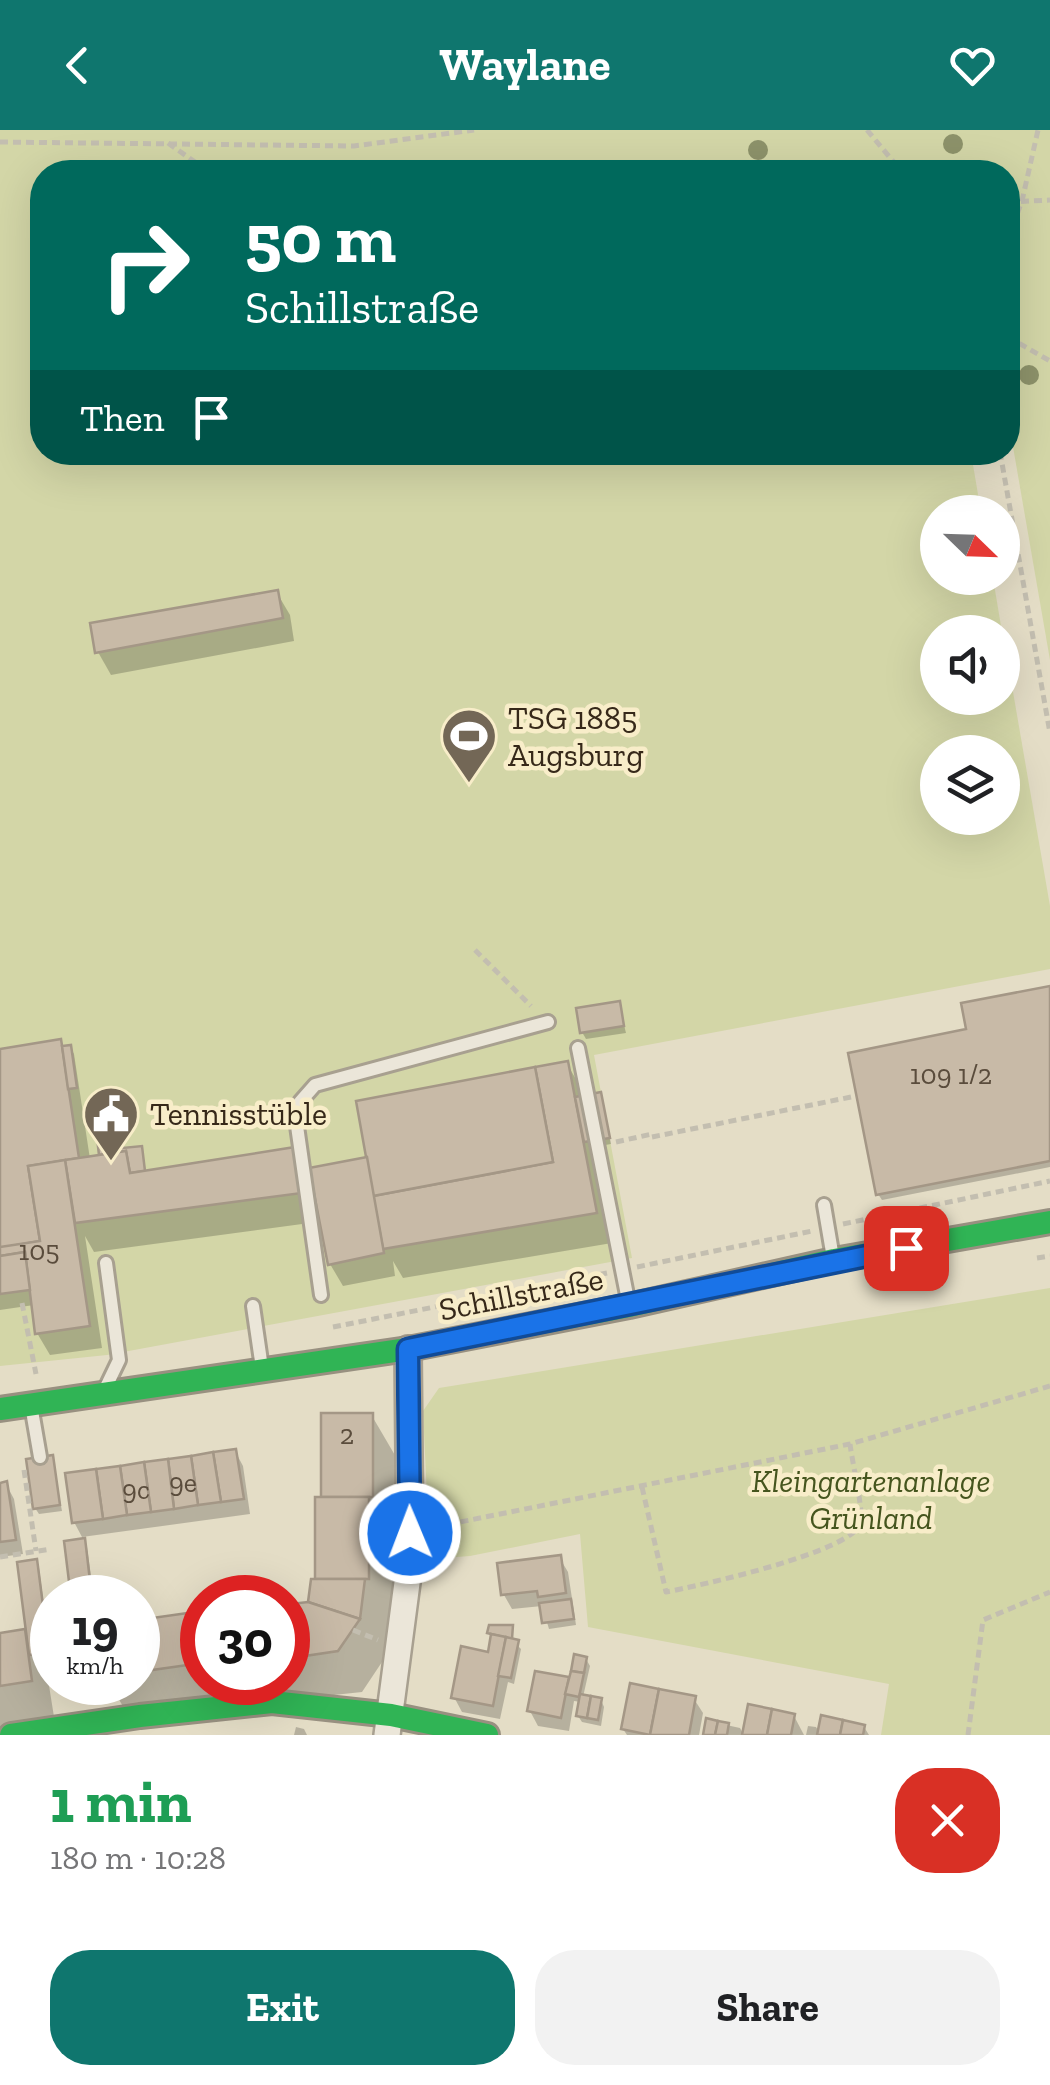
<!DOCTYPE html>
<meta charset="utf-8">
<style>
:root{--surface:#fff;--page:#f2f2f2;--text:#202124;--muted:#757577;--accent:#0f766e}
body{margin:0;font-family:"Zilla Slab",serif;background:var(--page);color:var(--text);height:100vh;display:flex;flex-direction:column;font-size:38px;white-space:nowrap}
*{box-sizing:border-box;margin:0}
p{font-size:32px;color:var(--muted)}
.icon{flex:none;width:55px;height:55px;fill:none;stroke:currentColor;stroke-width:2;stroke-linecap:round;stroke-linejoin:round}
.map{position:relative;height:1605px;overflow:hidden}
.side{display:flex;flex-direction:column;background:var(--surface);flex:1}
.side>*{flex:none}
.banner{position:absolute;left:30px;top:30px;width:990px;height:305px;border-radius:40px;box-shadow:0 10px 40px #0002;background:#00695c;color:#fff;overflow:hidden}
.needle{width:65px;rotate:113deg}
.controls{position:absolute;left:920px;top:365px;display:grid;gap:20px}
.controls a{display:grid;place-items:center;width:100px;height:100px;border-radius:50%;background:var(--surface);box-shadow:0 10px 40px #0002;font-size:50px}
.speed{position:absolute;left:30px;top:1445px;display:flex;gap:20px;font-size:50px;font-weight:700;text-align:center}
.speed>*{display:grid;place-content:center;width:130px;height:130px;border-radius:50%;background:var(--surface);box-shadow:0 10px 40px #0002;line-height:1}
.speed small{font-size:25px;font-weight:400}
.speed .limit{border:15px solid #d22;background:#fff;color:#111}
.pin{position:absolute;display:grid;place-items:center;width:85px;height:85px;color:#fff;margin:-42px;border-radius:20px;box-shadow:0 5px 15px #0006}
.me{position:absolute;width:110px;margin:-55px;rotate:359deg;stroke-linejoin:round;filter:drop-shadow(0 0 8px #0008)}
.turn{display:flex;align-items:center;gap:35px;height:210px;padding:0 50px;font-size:45px}
.turn .icon{width:130px;height:130px;stroke-width:2.5}
.turn b{display:block;font-size:70px;line-height:85px}
.then{display:flex;align-items:center;height:95px;padding:0 50px;background:#0003;gap:20px;font-size:38px}
.round{display:grid;place-items:center;flex:none;width:105px;height:105px;border-radius:40px;background:var(--page)}
.summary{display:flex;align-items:center;justify-content:space-between;height:170px;padding:0 50px}
h1{font-size:60px;font-weight:700;line-height:75px;color:#1e9e55}
.action{display:flex;gap:20px;margin-top:auto;padding:20px 50px}
.action a{flex:1;height:115px;border-radius:40px;background:var(--accent);color:#fff;font-size:40px;font-weight:700;line-height:115px;text-align:center}
.action a+a{background:var(--page);color:var(--text)}
header{display:flex;justify-content:space-between;align-items:center;height:130px;padding:0 50px;background:var(--accent);color:#fff;font-size:45px;font-weight:700}
.map>svg:first-child{display:block}
.green{fill:#d3d6a7;fill-rule:evenodd}
.shadow{fill:#0003}
.building{fill:#c8baa7;stroke:#a49786;stroke-width:2.5}
.lines{fill:none;stroke-linecap:round;stroke-linejoin:round}
.lane-casing{stroke:#a8a090;stroke-width:18}
.street-casing{stroke:#a8a090;stroke-width:30}
.fast-casing{stroke:#989080;stroke-width:28}
.path{stroke:#c3beb0;stroke-width:5;stroke-dasharray:8 5;stroke-linecap:butt}
.lane{stroke:#ebe6d9;stroke-width:12}
.street{stroke:#ebe6d9;stroke-width:25}
.fast{stroke:#30b455;stroke-width:22}
.tree{fill:#8d926a}
.route-casing{stroke:#114b97;stroke-width:25}
.route{stroke:#1a73e8;stroke-width:18}
.labels{text-anchor:middle;stroke-width:9;stroke-linejoin:round;paint-order:stroke}
.number-label{font-size:28px;fill:#5a4c3c}
.poi-label{font-size:32px;fill:#362819;stroke:#f8edc9;text-anchor:start}
.street-label{font-size:32px;fill:#362819;stroke:#f8edc9}
.park-label{font-size:32px;font-style:italic;fill:#45551e;stroke:#f8edc9}
</style>
<header><svg class="icon" aria-label="back" viewBox="0 0 24 24"><path d="M15 5l-7 7 7 7"/></svg>Waylane<svg class="icon" aria-label="heart" viewBox="0 0 24 24"><path d="M12 20l-8-8c-3-5 5-10 8-4 3-6 11-1 8 4z"/></svg></header>
<div class="map">
<svg width="1050" height="1605" viewBox="0 0 1050 1605">
<rect width="100%" height="100%" fill="#e4ddc6"/>
<!-- green -->
<g class="green">
<path d="M0,0H1050V530L1008,288V42H42V322L971,323L981,382H938V448H993L1002,502H938V568H1002L1003,504L1050,776V839L594,925L632,1128L107,1225L0,1236ZM938,622H1002V688H938Z"/>
<polygon points="1050,1158 1050,1605 881,1605 889,1554 588,1497 580,1404 470,1426 430,1429 423,1281 439,1258"/>
</g>
<!-- shadow -->
<g class="shadow">
<polygon points="277,463 290,485 294,511 111,545 98,522"/>
<polygon points="1050,858 1050,1037 882,1070 878,1064 969,901"/>
<polygon points="619,874 626,903 586,909 582,902"/>
<polygon points="70,917 74,924 90,1029 102,1027 118,999 124,1021 140,1019 146,1043 294,1020 314,1056 567,934 584,963 599,964 603,971 611,1014 594,1017 612,1113 403,1148 393,1131 395,1146 343,1156 330,1134 320,1078 315,1079 317,1092 94,1122 85,1106 102,1218 50,1225 37,1203 34,1175 0,1180 0,921"/>
<polygon points="372,1286 396,1327 391,1490 388,1490 382,1532 362,1562 129,1587 109,1552 138,1552 138,1492 202,1484 202,1552 288,1552 288,1477 310,1474 318,1452 323,1369"/>
<polygon points="235,1321 243,1336 250,1384 82,1407 74,1392"/>
<polygon points="52,1328 62,1381 39,1384 35,1378"/>
<polygon points="6,1354 14,1369 23,1424 0,1427 0,1355"/>
<polygon points="83,1410 87,1417 94,1468 74,1468"/>
<polygon points="559,1427 568,1442 576,1495 549,1499 542,1476 512,1479 504,1465"/>
<polygon points="35,1432 39,1438 51,1528 39,1530 47,1543 55,1593 0,1601 0,1506 23,1502 30,1514"/>
<polygon points="511,1497 514,1512 521,1519 514,1554 508,1552 500,1589 462,1582 454,1567 490,1525 493,1508 490,1503"/>
<polygon points="586,1529 590,1536 583,1567 601,1570 604,1577 601,1596 582,1592 578,1586 581,1572 574,1571 569,1601 538,1596 530,1581 567,1549 570,1554"/>
<polygon points="86,1552 105,1552 106,1567 90,1569"/>
<polygon points="694,1569 703,1583 699,1605 627,1605 623,1599"/>
<polygon points="794,1586 804,1605 745,1605"/>
<polygon points="708,1591 740,1598 744,1605 705,1605"/>
<polygon points="808,1596 816,1597 820,1604 864,1597 869,1605 806,1605"/>
<polygon points="296,1597 304,1599 307,1605 294,1605"/>
</g>
<!-- building -->
<g class="building">
<polygon points="278,460 283,488 95,523 90,493"/>
<polygon points="1050,856 1050,1031 876,1065 848,923 966,899 961,873"/>
<polygon points="620,871 624,896 580,903 576,878"/>
<polygon points="61,909 79,1028 28,1036 40,1111 0,1118 0,919"/>
<polygon points="71,915 77,958 68,959 62,916"/>
<polygon points="568,931 597,1083 383,1119 373,1066 553,1032 535,937"/>
<polygon points="535,937 553,1032 373,1066 356,971"/>
<polygon points="601,962 610,1008 584,1012 575,967"/>
<polygon points="119,996 123,1018 142,1016 145,1041 130,1043 126,1021 99,1025 96,999"/>
<polygon points="295,1017 302,1063 75,1093 65,1030 126,1021 130,1043"/>
<polygon points="367,1027 384,1123 328,1135 309,1038"/>
<polygon points="65,1030 90,1196 35,1204 25,1122 0,1126 0,1117 40,1111 28,1036"/>
<polygon points="25,1122 30,1160 0,1164 0,1126"/>
<rect x="321" y="1283" width="52" height="84"/>
<polygon points="236,1319 244,1369 221,1372 213,1322"/>
<polygon points="213,1322 221,1372 198,1375 191,1326"/>
<polygon points="53,1325 60,1375 33,1379 26,1329"/>
<polygon points="191,1326 198,1375 174,1379 168,1329"/>
<polygon points="168,1329 174,1379 151,1382 144,1332"/>
<polygon points="144,1332 151,1382 127,1385 120,1336"/>
<polygon points="120,1336 127,1385 103,1389 96,1339"/>
<polygon points="96,1339 103,1389 72,1393 65,1343"/>
<polygon points="7,1351 16,1410 0,1412 0,1353"/>
<rect x="315" y="1367" width="54" height="82"/>
<polygon points="85,1408 92,1468 71,1468 64,1411"/>
<polygon points="561,1425 566,1463 538,1467 537,1461 501,1465 497,1433"/>
<polygon points="37,1429 49,1522 29,1525 17,1432"/>
<polygon points="311,1449 365,1449 360,1489 308,1472"/>
<polygon points="571,1469 574,1489 542,1493 539,1473"/>
<polygon points="308,1472 360,1489 338,1521 298,1527 290,1474"/>
<polygon points="290,1474 297,1524 288,1525 288,1475"/>
<polygon points="202,1481 202,1533 152,1540 145,1489"/>
<polygon points="145,1489 152,1540 138,1542 138,1490"/>
<polygon points="489,1495 513,1495 512,1509 487,1503"/>
<polygon points="25,1499 32,1551 0,1556 0,1503"/>
<polygon points="491,1504 506,1507 493,1576 451,1568 461,1516 488,1522"/>
<polygon points="506,1507 519,1510 511,1548 498,1546"/>
<polygon points="574,1524 587,1527 584,1543 571,1541"/>
<polygon points="535,1541 569,1547 561,1588 527,1581"/>
<polygon points="571,1541 584,1543 579,1567 565,1564"/>
<polygon points="83,1552 103,1552 104,1560 84,1563"/>
<polygon points="630,1553 659,1559 650,1605 621,1599"/>
<polygon points="659,1559 696,1566 689,1605 650,1605"/>
<polygon points="580,1564 591,1566 587,1588 576,1586"/>
<polygon points="591,1566 602,1568 598,1590 587,1588"/>
<polygon points="748,1574 772,1579 767,1605 742,1605"/>
<polygon points="772,1579 795,1584 791,1605 767,1605"/>
<polygon points="821,1585 843,1590 840,1605 817,1605"/>
<polygon points="706,1588 718,1591 715,1605 703,1605"/>
<polygon points="843,1590 865,1595 863,1605 840,1605"/>
<polygon points="718,1591 729,1593 727,1605 715,1605"/>
</g>
<g class="lines">
<!-- lane casing -->
<g class="lane-casing">
<g id="lane">
<polyline points="578,918 629,1175"/>
<polyline points="824,1075 833,1128"/>
<polyline points="106,1133 119,1230 106,1257"/>
<polyline points="321,1165 297,996 300,972 315,955 548,892"/>
<polyline points="253,1176 262,1238"/>
<polyline points="31,1275 40,1327"/>
</g>
</g>
<!-- street casing -->
<g class="street-casing">
<polyline id="street" points="387,1605 410,1430 408,1219"/>
</g>
<!-- fast casing -->
<g class="fast-casing">
<g id="fast">
<polyline points="0,1279 408,1219 629,1176 834,1130 1050,1092"/>
<polyline points="11,1605 140,1586 272,1572 391,1585 487,1605"/>
</g>
</g>
<!-- path -->
<g class="path">
<polyline points="867,0 902,42"/>
<polyline points="0,12 354,16 474,0"/>
<polyline points="168,13 209,42"/>
<polyline points="1008,72 1050,70"/>
<polyline points="1008,108 1022,71 1038,0"/>
<polyline points="1008,207 1050,231"/>
<polyline points="1000,322 1050,603"/>
<polyline points="475,820 531,876"/>
<polyline points="652,1007 856,966"/>
<polyline points="616,1012 652,1004"/>
<polyline points="843,1094 1050,1051"/>
<polyline points="1037,1128 1050,1126"/>
<polyline points="637,1137 812,1101"/>
<polyline points="22,1173 36,1244"/>
<polyline points="333,1197 607,1143"/>
<polyline points="24,1340 36,1421"/>
<path d="M642,1357L666,1462C697,1456 855,1422 861,1392C863,1378 852,1331 850,1314"/>
<polyline points="435,1397 850,1314 1050,1256"/>
<polyline points="369,1403 384,1403"/>
<polyline points="0,1427 51,1419"/>
<polyline points="353,1500 378,1510"/>
<polyline points="968,1605 983,1490 1050,1462"/>
</g>
<!-- lane -->
<use href="#lane" class="lane"/>
<!-- street -->
<use href="#street" class="street"/>
<!-- fast -->
<use href="#fast" class="fast"/>
</g>
<!-- trees -->
<g class="tree">
<circle cx="953" cy="14" r="10"/>
<circle cx="758" cy="20" r="10"/>
<circle cx="1029" cy="245" r="10"/>
</g>
<g class="lines">
<!-- route casing -->
<g class="route-casing">
<polyline id="route" points="410,1403 408,1219 906,1118"/>
</g>
<!-- route -->
<use href="#route" class="route"/>
</g>
<!-- icons -->
<defs>
<g id="stadium-pin" transform="scale(2.875)"><path d="M0 17L-7.5 6A9.5 9.5 0 1 1 7.5 6Z" fill="#736756" stroke="#f8edc9"/><path d="M0-5a6.5 5 0 1 0 0 10a6.5 5 0 1 0 0-10ZM-3.5-1.8h7v3.6h-7Z" fill="#fff"/></g>
<g id="civic-pin" transform="scale(2.875)"><path d="M0 17L-7.5 6A9.5 9.5 0 1 1 7.5 6Z" fill="#736756" stroke="#f8edc9"/><path d="M-.6-6.5H3V-4.5H.6V-3L4-1V1h2V6H-6V1h2V-1L-.6-3ZM-1.2 2.5V6h2.4V2.5Z" fill="#fff"/></g>
</defs>
<g fill-rule="evenodd">
<use href="#stadium-pin" x="469" y="606"/>
<use href="#civic-pin" x="111" y="984"/>
</g>
<g class="labels">
<!-- number labels -->
<g class="number-label">
<text x="951" y="954">109 1/2</text>
<text x="39" y="1130">105</text>
<text x="347" y="1314">2</text>
<text x="183" y="1362">9e</text>
<text x="136" y="1369">9c</text>
</g>
<!-- poi labels -->
<g class="poi-label">
<text x="508" y="599">TSG 1885<tspan x="508" dy="37">Augsburg</tspan></text>
<text x="150" y="995">Tennisstüble</text>
</g>
<!-- street labels -->
<g class="street-label">
<text transform="translate(521 1164) rotate(-11)" y="11">Schillstraße</text>
</g>
<!-- park labels -->
<g class="park-label">
<text x="871" y="1362">Kleingartenanlage<tspan x="871" dy="37">Grünland</tspan></text>
</g>
</g>
</svg>
<div class="controls">
<a><svg class="needle" viewBox="-14 -14 28 28"><path d="M0-13l5 13h-10z" fill="#e53935"/><path d="M0 13l5-13h-10z" fill="#757577"/></svg></a>
<a><svg class="icon" aria-label="sound" viewBox="0 0 24 24"><path d="M4 9h4l5-4v14l-5-4H4zM17 9q2 3 0 6"/></svg></a>
<a><svg class="icon" aria-label="layers" viewBox="0 0 24 24"><path d="M12 4l9 5-9 5-9-5zM3 14l9 5 9-5"/></svg></a>
</div>
<div class="speed"><div>19<small>km/h</small></div><div class="limit">30</div></div>
<div class="pin" style="left:906px;top:1118px;background:#d93025"><svg class="icon" aria-label="arrive" viewBox="0 0 24 24"><path d="M6 21V4h12l-3 4 3 4H6"/></svg></div>
<svg class="me" style="left:410px;top:1403px" viewBox="-20 -20 40 40"><circle r="17" fill="#1a73e8" stroke="#fff" stroke-width="3"/><path d="M0-11L8 9 0 5-8 9z" fill="#fff"/></svg>
<div class="banner">
<div class="turn"><svg class="icon" aria-label="right" viewBox="0 0 24 24"><path d="M7 20v-9h11M14 6l5 5-5 5"/></svg><div><b>50 m</b>Schillstraße</div></div>
<div class="then">Then<svg class="icon" aria-label="arrive" viewBox="0 0 24 24"><path d="M6 21V4h12l-3 4 3 4H6"/></svg></div>
</div>
</div>
<section class="side">
<div class="summary"><div><h1>1 min</h1><p>180 m · 10:28</p></div><a class="round" style="background:#d93025;color:#fff"><svg class="icon" aria-label="close" viewBox="0 0 24 24"><path d="M6 6l12 12M18 6L6 18"/></svg></a></div>
<div class="action"><a>Exit</a><a>Share</a></div>
</section>
